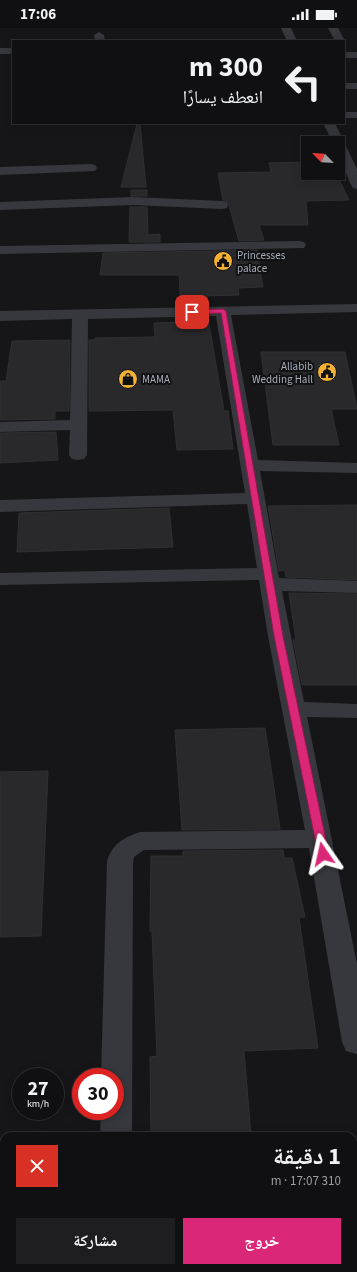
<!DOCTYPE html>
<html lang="ar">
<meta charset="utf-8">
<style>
:root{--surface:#101012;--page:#1e1e20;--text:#f1f3f6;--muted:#9c9d9f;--line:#303032;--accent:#db2777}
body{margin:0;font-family:"Source Sans 3","Noto Naskh Arabic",sans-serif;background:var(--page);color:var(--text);direction:rtl;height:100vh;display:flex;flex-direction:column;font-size:15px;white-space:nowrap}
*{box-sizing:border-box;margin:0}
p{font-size:13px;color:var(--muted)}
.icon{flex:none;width:22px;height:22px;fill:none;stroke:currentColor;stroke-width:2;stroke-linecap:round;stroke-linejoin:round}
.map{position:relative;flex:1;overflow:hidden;direction:ltr}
.drawer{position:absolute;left:0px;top:1104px;width:357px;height:140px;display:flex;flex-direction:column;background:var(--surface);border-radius:12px 12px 0 0;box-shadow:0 2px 10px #0003,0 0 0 1px var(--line);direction:rtl}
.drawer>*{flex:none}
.hud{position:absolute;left:12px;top:12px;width:333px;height:84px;border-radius:0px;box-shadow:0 2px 10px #0003,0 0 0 1px var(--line);direction:rtl;background:#101012;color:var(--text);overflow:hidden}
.needle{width:26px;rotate:295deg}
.tools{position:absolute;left:301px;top:108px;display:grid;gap:8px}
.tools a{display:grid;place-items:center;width:44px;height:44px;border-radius:0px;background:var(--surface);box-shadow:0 2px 10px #0003,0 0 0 1px var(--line);font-size:20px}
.speed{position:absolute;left:12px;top:1040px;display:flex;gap:8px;font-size:20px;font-weight:700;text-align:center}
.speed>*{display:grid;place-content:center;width:52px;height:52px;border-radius:50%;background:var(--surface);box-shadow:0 2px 10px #0003,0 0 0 1px var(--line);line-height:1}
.speed small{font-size:10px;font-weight:400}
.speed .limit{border:6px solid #d22;background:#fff;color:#111}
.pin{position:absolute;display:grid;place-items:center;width:34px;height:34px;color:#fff;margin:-17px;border-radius:8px;box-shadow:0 2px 6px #0006}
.me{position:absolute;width:44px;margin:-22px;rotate:349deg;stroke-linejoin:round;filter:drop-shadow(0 0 3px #0008)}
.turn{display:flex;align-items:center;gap:14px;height:84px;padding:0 16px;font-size:18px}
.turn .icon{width:52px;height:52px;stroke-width:2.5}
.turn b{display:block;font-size:28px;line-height:34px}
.round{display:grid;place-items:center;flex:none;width:42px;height:42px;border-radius:0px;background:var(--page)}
.summary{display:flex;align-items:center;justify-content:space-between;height:68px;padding:0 16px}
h1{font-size:24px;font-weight:700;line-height:30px}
.button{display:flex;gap:8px;margin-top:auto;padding:8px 16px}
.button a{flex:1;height:46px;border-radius:0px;background:var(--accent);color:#fff;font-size:16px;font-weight:700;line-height:46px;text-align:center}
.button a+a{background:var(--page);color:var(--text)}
.status{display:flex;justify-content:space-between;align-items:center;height:28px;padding:0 20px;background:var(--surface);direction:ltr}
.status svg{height:11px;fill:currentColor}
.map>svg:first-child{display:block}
.building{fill:#29292c;stroke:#303034}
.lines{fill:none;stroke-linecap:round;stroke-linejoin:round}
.minor{fill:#37383d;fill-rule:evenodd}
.route{fill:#db2777;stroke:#8e194d}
.labels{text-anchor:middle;stroke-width:4;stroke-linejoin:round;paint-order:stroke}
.far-poi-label{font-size:11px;fill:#a8adb8;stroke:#111113;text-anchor:start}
</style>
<div class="status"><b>17:06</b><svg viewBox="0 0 49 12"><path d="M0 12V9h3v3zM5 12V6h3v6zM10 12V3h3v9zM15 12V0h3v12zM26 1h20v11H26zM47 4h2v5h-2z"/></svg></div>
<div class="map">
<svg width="357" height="1244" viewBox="0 0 357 1244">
<rect width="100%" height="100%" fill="#161618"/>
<!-- building -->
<g class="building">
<polygon points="137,96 140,96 146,159 121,159"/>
<polygon points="308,134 308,145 336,145 349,172 306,173 308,197 259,197 264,212 239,213 228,174 223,172 218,145 271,144 269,135"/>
<rect x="131" y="162" width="16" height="6"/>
<polygon points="130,179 147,179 148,207 160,206 160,214 129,214"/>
<polygon points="257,222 263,259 238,260 239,267 205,268 206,277 181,278 179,247 100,247 103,225"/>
<polygon points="181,290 208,290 224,383 228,383 233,421 177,422 173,382 89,383 89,312 95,312 95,310 155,309 154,295 181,294"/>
<polygon points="70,312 69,383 55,383 55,391 0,392 0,353 6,353 12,313"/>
<polygon points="261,324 345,324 357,381 331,381 339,417 273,417"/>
<polygon points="56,404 58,432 0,435 0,405"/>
<polygon points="357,477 357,552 286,549 285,542 279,543 268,478"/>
<polygon points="169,480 173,519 17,524 19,485"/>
<polygon points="289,565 357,566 357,657 302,657 293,612 296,612"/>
<polygon points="265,700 280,801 182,802 175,702"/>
<polygon points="48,743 41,908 0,909 0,744"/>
<polygon points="283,822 284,830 292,830 305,889 299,890 318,1020 244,1023 251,1108 151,1108 150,1029 157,1028 152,903 150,903 151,828 183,828 183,823"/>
</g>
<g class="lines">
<!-- minor -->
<g class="minor">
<polygon points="281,0 291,0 297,13 287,13"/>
<polygon points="328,0 338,0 345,13 344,14 335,13"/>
<polygon points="99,4 104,7 105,13 95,13 94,7"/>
<rect x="0" y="20" width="13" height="6"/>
<rect x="344" y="24" width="13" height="6"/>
<rect x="344" y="55" width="13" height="6"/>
<rect x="344" y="84" width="13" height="6"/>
<polygon points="323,95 335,95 357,141 357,161 353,160 351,157 338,126 338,115 333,115"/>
<polygon points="91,136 95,137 97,140 95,143 0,147 0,139"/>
<polygon points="133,169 222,173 227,174 228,177 227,180 222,181 133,177 0,182 0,174"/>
<polygon points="299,213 304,214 306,217 304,220 0,226 0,218"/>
<path d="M357,276V284L231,287L258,432L357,435V445L260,443L279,550L357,553V565L282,563L304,674L357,676V690L307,689L357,936V1026L346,1023L342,1014L309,820L144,822L134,829L133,834L132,1108H100L101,1083H115V1049H101L107,834C111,817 124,809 140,804L305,802L268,608L259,552L0,557V545L257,540L247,476L0,484V472L245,465L216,288L88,291L87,427L84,431L78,432L72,431L69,427L70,402L0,404V394L70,392L72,291L0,293V283Z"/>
<rect x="97" y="1240" width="34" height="4"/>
</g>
</g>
<!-- route -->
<polygon class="route" points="223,281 226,283 283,608 329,826 327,828 319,828 318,826 274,608 221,285 192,286 188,284 192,282"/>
<!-- icons -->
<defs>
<g id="civic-disc" transform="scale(1)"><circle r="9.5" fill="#f2b134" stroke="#111113"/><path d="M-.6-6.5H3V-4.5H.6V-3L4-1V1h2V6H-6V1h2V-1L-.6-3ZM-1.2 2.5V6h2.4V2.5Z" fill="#111"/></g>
<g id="shop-disc" transform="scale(1)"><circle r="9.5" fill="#f2b134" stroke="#111113"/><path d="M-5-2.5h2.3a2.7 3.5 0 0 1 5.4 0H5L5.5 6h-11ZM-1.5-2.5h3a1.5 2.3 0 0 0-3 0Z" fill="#111"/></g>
</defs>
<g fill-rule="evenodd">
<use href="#civic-disc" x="223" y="233"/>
<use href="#civic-disc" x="327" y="344"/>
<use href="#shop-disc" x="128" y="351"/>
</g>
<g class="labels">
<!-- far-poi labels -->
<g class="far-poi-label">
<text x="237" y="231">Princesses<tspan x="237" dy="13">palace</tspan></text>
<text x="313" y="342" text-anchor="end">Allabib<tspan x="313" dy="13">Wedding Hall</tspan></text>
<text x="142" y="355">MAMA</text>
</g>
</g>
</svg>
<div class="tools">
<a><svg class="needle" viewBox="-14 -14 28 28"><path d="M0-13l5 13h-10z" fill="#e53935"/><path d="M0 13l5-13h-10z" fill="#9c9d9f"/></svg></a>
</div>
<div class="speed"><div>27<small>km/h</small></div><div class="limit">30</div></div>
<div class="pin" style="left:192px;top:284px;background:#d93025"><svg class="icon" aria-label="arrive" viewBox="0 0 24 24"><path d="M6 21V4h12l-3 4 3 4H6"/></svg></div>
<svg class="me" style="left:323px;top:826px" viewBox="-20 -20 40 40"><path d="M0-17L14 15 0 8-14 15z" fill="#db2777" stroke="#fff" stroke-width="4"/></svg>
<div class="hud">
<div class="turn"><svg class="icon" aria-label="left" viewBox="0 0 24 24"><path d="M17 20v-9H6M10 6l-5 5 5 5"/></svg><div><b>300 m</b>انعطف يسارًا</div></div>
</div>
<section class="drawer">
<div class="summary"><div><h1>1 دقيقة</h1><p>310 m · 17:07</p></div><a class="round" style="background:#d93025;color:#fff"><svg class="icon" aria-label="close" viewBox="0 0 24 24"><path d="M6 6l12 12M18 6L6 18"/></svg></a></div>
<div class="button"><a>خروج</a><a>مشاركة</a></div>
</section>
</div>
